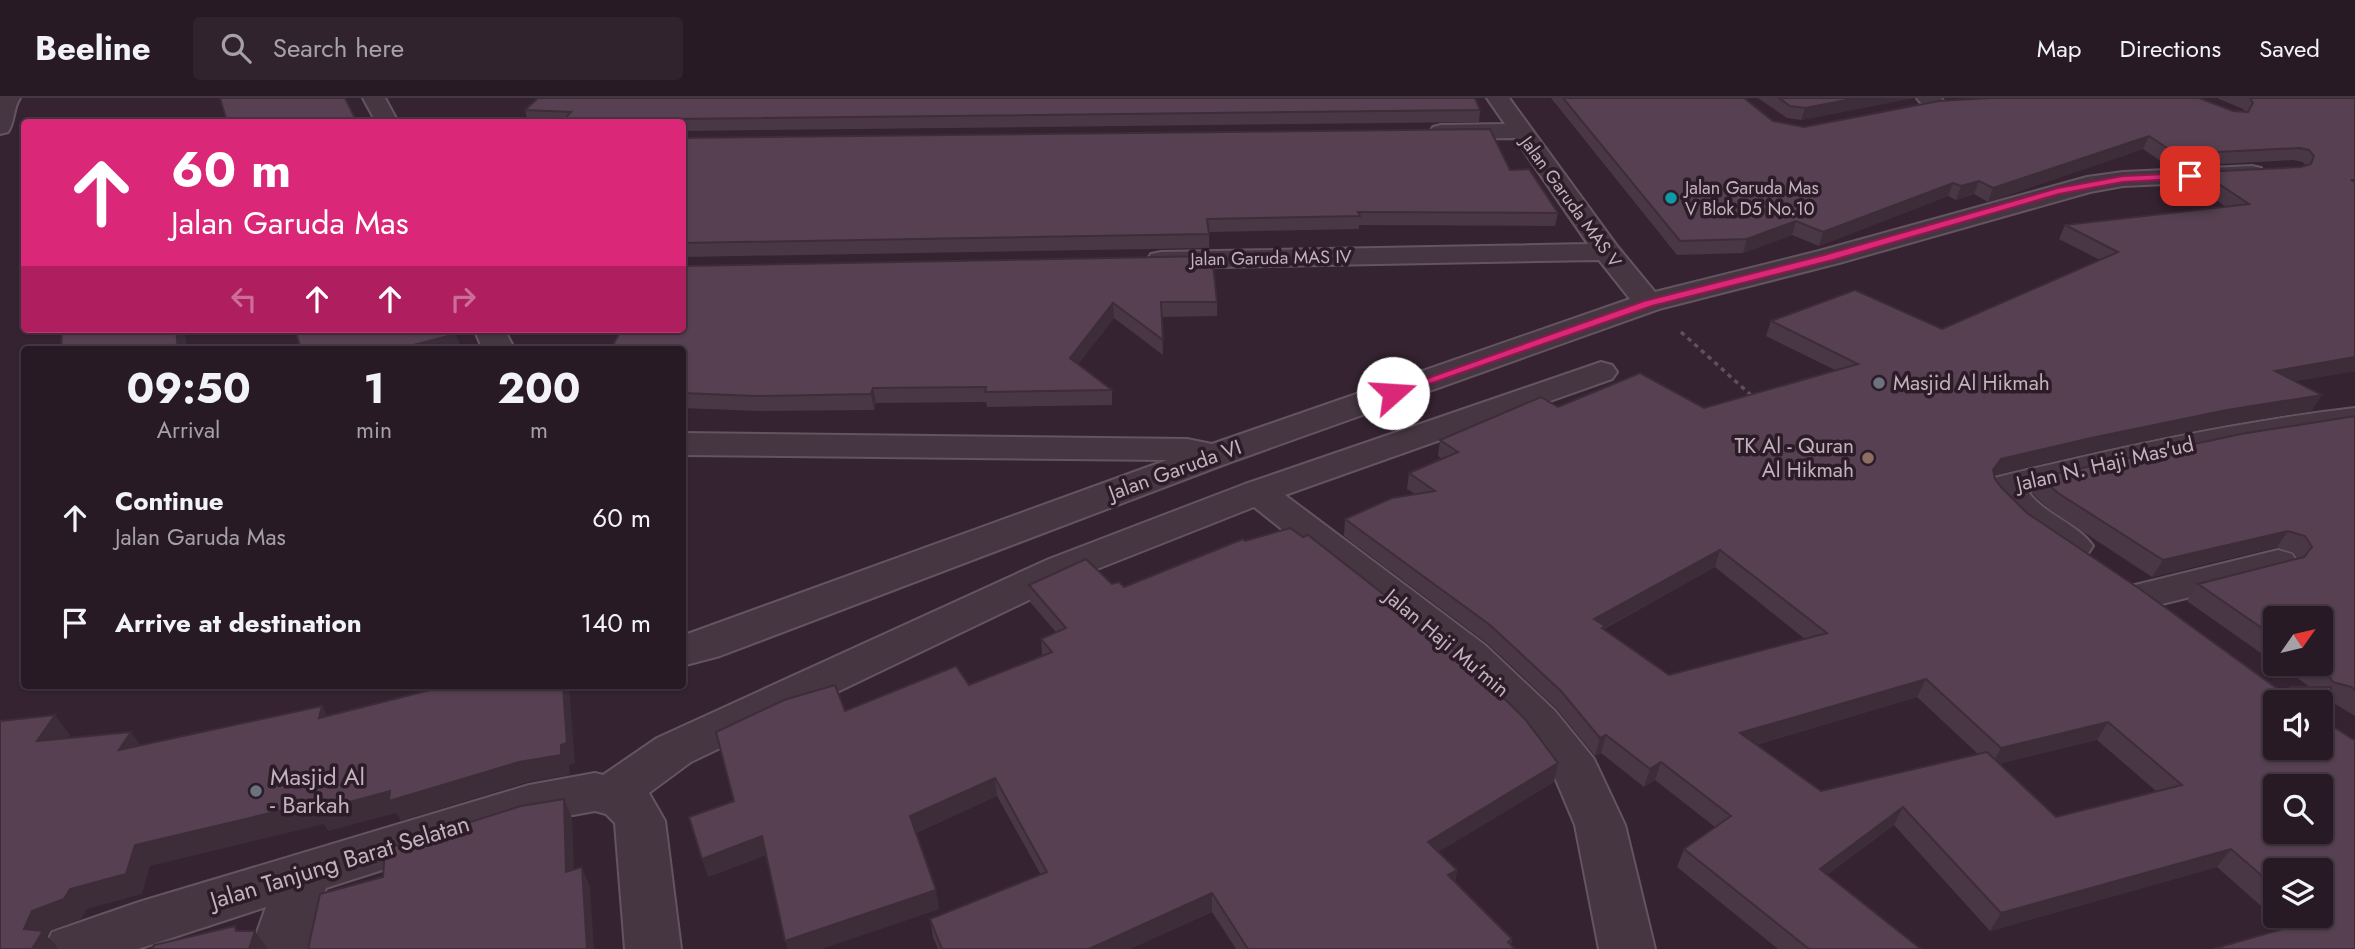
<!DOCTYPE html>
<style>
:root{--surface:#281a25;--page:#30232d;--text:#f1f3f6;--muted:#a5a1a7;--line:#443842}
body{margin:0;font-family:Jost,sans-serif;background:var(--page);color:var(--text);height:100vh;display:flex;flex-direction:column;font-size:26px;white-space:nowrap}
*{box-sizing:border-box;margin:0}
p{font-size:23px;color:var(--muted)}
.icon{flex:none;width:38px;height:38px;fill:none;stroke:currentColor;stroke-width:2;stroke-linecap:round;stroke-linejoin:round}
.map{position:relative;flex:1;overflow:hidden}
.drawer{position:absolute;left:21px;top:248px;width:665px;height:343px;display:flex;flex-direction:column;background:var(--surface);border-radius:7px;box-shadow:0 2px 5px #0004,0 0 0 2px var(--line)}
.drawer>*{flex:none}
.guide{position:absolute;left:21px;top:21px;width:665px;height:214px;border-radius:7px;box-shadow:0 2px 5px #0004,0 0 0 2px var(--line);background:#db2777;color:#fff;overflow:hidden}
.needle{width:46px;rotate:56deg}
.controls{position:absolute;left:2263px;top:508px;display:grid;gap:14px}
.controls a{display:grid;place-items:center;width:70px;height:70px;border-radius:7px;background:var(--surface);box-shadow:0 2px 5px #0004,0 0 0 2px var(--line);font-size:35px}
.pin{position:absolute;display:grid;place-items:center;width:60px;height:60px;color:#fff;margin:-30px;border-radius:14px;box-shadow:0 4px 10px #0006}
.me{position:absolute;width:77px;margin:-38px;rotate:71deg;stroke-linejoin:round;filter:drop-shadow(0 0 5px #0008)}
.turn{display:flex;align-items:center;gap:24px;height:147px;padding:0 35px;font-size:32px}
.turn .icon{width:91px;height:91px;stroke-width:2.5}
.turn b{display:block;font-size:49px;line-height:60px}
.lanes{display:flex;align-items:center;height:66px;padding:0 35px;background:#0003;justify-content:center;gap:35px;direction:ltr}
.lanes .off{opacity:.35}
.eta{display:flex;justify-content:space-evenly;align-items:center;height:119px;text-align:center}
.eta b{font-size:42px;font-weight:700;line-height:49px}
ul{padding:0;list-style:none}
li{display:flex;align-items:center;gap:21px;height:105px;padding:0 35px}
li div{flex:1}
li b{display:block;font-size:26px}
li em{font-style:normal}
header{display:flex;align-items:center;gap:42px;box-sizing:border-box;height:98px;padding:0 35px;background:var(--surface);border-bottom:2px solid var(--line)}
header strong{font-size:33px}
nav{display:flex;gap:38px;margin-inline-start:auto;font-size:24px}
.search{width:490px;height:63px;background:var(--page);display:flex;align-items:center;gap:18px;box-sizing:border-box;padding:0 24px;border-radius:7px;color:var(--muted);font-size:26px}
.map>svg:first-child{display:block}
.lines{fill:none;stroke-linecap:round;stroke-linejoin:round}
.street-casing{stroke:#645460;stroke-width:4}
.path{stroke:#5d5061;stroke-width:3.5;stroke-dasharray:4.5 4.5;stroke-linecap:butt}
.street{fill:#463642;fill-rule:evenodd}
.wall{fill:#4a3746;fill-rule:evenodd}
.shaded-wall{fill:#3c2d39}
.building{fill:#564051;stroke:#3c2d39;stroke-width:2;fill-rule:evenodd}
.route{fill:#db2777;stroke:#8e194d;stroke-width:2}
.culture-dot{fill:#0f9aa8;stroke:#2b1c27;stroke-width:2.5}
.worship-dot{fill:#6b7280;stroke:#2b1c27;stroke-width:2.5}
.education-dot{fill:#8d6e63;stroke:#2b1c27;stroke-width:2.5}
.labels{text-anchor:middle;stroke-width:7;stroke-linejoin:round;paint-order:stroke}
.far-poi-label{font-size:18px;fill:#c3b1be;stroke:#2b1c27;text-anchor:start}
.far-street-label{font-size:18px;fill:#c3b1be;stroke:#2b1c27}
.poi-label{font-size:21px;fill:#c3b1be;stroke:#2b1c27;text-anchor:start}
.street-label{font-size:21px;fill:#c3b1be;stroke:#2b1c27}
.near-poi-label{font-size:24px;fill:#c3b1be;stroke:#2b1c27;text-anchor:start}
.near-street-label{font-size:24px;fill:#c3b1be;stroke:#2b1c27}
</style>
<header>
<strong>Beeline</strong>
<div class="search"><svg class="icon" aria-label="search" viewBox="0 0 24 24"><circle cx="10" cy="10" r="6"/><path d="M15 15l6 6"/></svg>Search here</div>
<nav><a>Map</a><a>Directions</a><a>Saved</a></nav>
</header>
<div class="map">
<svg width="2355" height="851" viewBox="0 0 2355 851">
<rect width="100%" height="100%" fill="#352331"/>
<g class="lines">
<!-- street casing -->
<g class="street-casing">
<g id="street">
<path d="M0,0H20C13,10 15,24 8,34L0,36Z"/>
<polygon points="363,0 385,0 398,24 376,24"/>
<polygon points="1487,0 1509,0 1617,148 1655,194 1819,153 2087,79 2123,74 2252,68 2261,70 2264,75 2261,80 2252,82 2123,88 2090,94 1839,165 1659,211 1228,365 720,558 682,568 682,538 1167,362 682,357 682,335 1187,341 1212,346 1630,201 1599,162 1161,170 1151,168 1147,162 1151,156 1161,154 1588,146 1515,40 1441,41 1433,39 1430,34 1433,29 1441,27 1505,26"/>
<path d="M1917,0H1941L1945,5L1942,10C1931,12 1924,10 1917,0Z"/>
<polygon points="474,231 504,231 515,252 483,252"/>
<polygon points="1601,264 1612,267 1617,274 1612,281 1285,397 1485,547 1555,613 1594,661 1625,727 1655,851 1599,851 1575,727 1556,682 1523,637 1455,569 1254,409 1077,479 691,664 649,695 665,723 681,851 625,851 615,725 606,716 595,713 529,725 326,790 307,851 251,851 266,809 138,851 44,851 52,834 139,804 529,687 595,675 603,677 657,640 1049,461 1245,386"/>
<path d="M2355,310V330C2244,343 2136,368 2028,394C2045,417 2077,425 2093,448L2087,457C2082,458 2076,460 2071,460C2044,457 1996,413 1988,388L1994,380C2113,351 2233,324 2355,310Z"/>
<polygon points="2278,452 2292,456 2298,465 2292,474 2146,510 2131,506 2125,497 2131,488"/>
</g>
</g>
<!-- path -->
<polyline class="path" points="1681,234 1752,298"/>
<!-- street -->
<use href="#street" class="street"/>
</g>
<!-- wall -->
<g class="wall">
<path d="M1551,0H1744L1773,23L1804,29L2245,14L2243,11L2217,0H2355V273L2295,283L2312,313L2218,328L2083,356L1994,377L1995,381L2001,389L2027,415L2285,596L2290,589H2310L2276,565H2320L2275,520V565L2187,503L2198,486L2298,461L2294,455L2277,449L2152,479L2050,412L2032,395L2040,379L2355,318V618L2337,607L2331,605L2332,628L2355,851L2286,830L2217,769L1990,833L1894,727L1827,777L1921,851H1778L1677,769L1684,751L1715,729L1655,682L1644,689L1601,655L1595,658L1557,611L1487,545L1344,438L1345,421L1415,396L1407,391L1409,375L1442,361L1438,358L1440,342L1558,309L1704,310L1835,272L1766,238L1771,223L1942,231L2100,162L2059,141L2065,127L2226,109L2195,87L2201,74L2301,69L2305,67L2303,64L2293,62L2169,69L2143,51L1988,104L1974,96L1956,102L1948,98L1819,148L1792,137L1743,155L1677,157ZM1715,469L1805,541L1669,577L1604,531ZM1917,599L1978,656L1821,693L1756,647ZM2097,642L2156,693L2056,719L1999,665ZM2275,772L2320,817H2275Z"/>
<polygon points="1758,0 1913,0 1801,22 1787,20"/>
<polygon points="525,12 1480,12 1479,24 682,33 682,24 528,24"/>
<polygon points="682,40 1510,72 1558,115 1555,128 1359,127 1359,131 1209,134 1209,150 682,159"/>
<polygon points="682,168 1217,204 1217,218 1162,219 1163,257 1114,220 1078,266 1112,292 1112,307 987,309 986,304 876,305 874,312 759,313 682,310"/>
<polygon points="1112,486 1124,489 1554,684 1438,754 1457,772 1455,784 1512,841 1511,847 1515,851 1236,851 1212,814 1130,851 938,851 933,839 930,821 1041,777 997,698 916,735 939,811 821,851 788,851 766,757 708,779 734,703 845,613 969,587 1042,558 1041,541 1056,534 1030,504 1029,487"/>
</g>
<!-- shaded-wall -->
<g class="shaded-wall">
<polygon points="1857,0 1913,0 1801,22 1805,10"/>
<polygon points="2149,38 2143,51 1988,104 1993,90"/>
<polygon points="1979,83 1974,96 1956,102 1961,88"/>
<polygon points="1953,85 1948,98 1819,148 1823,134"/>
<polygon points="1796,123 1792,137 1743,155 1747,141"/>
<polygon points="1113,205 1114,220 1071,275 1070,260"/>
<polygon points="176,231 185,231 187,252 178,252"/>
<polygon points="456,236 462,252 394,252"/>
<polygon points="2355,259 2355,273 2266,288 2275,273"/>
<polygon points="873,290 876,305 874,312 871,296"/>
<polygon points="2322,297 2312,313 2218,328 2083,356 1993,377 1993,372 2001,361 2091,340 2227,312"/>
<polygon points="2288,433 2277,449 2152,479 2163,462"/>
<polygon points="1720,452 1715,469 1604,530 1600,546 1594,521"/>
<polygon points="1926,581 1917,599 1734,653 1740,635"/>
<polygon points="563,588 569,588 575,665 569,667 570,677 528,684 401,723 396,715 328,733 324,726 150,768 142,796 87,811 81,821 50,833 47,838 59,851 32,851 24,831 32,813 70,791 135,747"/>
<polygon points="322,608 333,628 319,620"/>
<polygon points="55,617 70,637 52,663 37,643"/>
<polygon points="2108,624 2097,642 1991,668 2001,650"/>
<polygon points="131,634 145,654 119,652"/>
<polygon points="1606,637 1601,655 1595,658 1600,640"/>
<polygon points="1661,664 1655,682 1644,689 1650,671"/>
<polygon points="1558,665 1554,684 1425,762 1428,744"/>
<polygon points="995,680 997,698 913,736 910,718"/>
<polygon points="564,701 572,720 575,793 566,774"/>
<polygon points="1903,709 1894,727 1811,789 1820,771"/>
<polygon points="762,738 767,757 708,779 702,761"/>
<polygon points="2231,751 2217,769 1990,833 2001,815"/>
<polygon points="582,769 590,789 594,851 587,851"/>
<polygon points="1457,772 1453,790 1448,777"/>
<polygon points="936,792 939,811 821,851 788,851 785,843"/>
<polygon points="1212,795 1212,814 1130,851 1089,851"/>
<polygon points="235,828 249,849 255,833 268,851 249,851 236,833"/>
</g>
<!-- building -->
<g class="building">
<polygon points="220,0 345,0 357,24 227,24"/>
<polygon points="538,0 1475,0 1480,12 679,21 677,24 562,24 571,14 525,12"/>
<path d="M1563,0H1744L1773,23L1804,29L1939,3L1989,0H2199L2233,13L2248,14L2253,5L2250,0H2355V82H2351L2355,84V259L2275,273L2322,297L2227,312L2091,340L2001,361L1993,372L1995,381L2001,389L2027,415L2140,491L2286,597H2290V589H2331L2332,628L2351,640L2355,642V851H2213L2314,822L2308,817H2320V772H2275V789L2231,751L2001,815L1903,709L1820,771L1921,851H1809L1684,751L1731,718L1661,664L1650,671L1606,637L1600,640L1561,593L1490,527L1345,421L1392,400L1435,393L1409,375L1458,354L1440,342L1541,299L1558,309L1640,275L1704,310L1858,266L1771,223L1855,192L1942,231L2118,154L2065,127L2249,106L2201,74L2301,69L2311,66L2314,58L2309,52L2300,50L2176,56L2149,38L1993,90L1979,83L1961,88L1953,85L1823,134L1796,123L1747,141L1680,143ZM1720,452L1827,535L1669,577L1602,530L1605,528L1594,521ZM1926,581L2001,650L2108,624L2182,687L2056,719L1987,654L1821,693L1740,635ZM2275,604H2320V649H2275ZM2275,688H2320V733H2275Z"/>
<polygon points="1779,0 1857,0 1805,10 1790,8"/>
<polygon points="1490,31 1510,72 1529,71 1558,115 1358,114 1360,118 1207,121 1209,136 682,145 682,40"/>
<polygon points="1212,158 1217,204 1161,204 1163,242 1113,205 1070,260 1112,292 985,294 986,289 873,290 871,296 756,298 682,295 682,252 610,252 622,231 682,231 682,168"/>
<polygon points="62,231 176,231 178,252 61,252"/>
<polygon points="295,231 454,231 456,236 394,252 301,252"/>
<polygon points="2355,318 2355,592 2351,589 2333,584 2325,573 2314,565 2320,565 2320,520 2275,520 2275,539 2198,486 2304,459 2312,449 2305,438 2288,433 2163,462 2058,395 2040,379 2241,336"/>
<polygon points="1290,430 1303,439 1308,437 1456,553 1525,621 1558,665 1428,744 1457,772 1448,777 1512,841 1508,844 1515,851 1248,851 1212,795 1089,851 942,851 930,821 1047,774 995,680 910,718 936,792 785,843 762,738 702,761 689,719 734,703 716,634 784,602 835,587 845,613 956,568 969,587 1052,554 1041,541 1066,530 1029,487 1086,461 1112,486 1119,484 1124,489 1243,441 1245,443"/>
<polygon points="446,588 563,588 567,645 561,647 561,657 519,664 389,703 390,693 316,713 317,704 135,747 126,776 70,791 64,801 32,813 24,831 43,833 32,851 0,851 0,623 55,617 37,643 131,634 119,652 322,608 319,620"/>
<polygon points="564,701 566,774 582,769 587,851 308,851 320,796 383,779 385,751 521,708"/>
<polygon points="235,828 236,833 255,833 249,851 152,851 154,847"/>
</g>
<!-- route -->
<polygon class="route" points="2190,75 2195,78 2193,80 2123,84 2059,96 1833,162 1652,208 1398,297 1388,297 1386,295 1644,203 1824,157 2058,90 2123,78"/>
<!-- markers -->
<circle class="culture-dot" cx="1671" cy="100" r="7"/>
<g class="worship-dot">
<circle cx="1879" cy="285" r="7"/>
<circle cx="256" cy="693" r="7"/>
</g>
<circle class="education-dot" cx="1868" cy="360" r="7"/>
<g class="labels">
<!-- far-poi labels -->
<g class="far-poi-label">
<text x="1685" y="96">Jalan Garuda Mas<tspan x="1685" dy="21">V Blok D5 No.10</tspan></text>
</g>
<!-- far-street labels -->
<g class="far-street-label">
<text transform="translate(1571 104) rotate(54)" y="6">Jalan Garuda MAS V</text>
<text transform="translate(1271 160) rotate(-1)" y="6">Jalan Garuda MAS IV</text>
</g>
<!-- poi labels -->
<g class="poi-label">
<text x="1893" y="292">Masjid Al Hikmah</text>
<text x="1854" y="355" text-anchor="end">TK Al - Quran<tspan x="1854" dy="24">Al Hikmah</tspan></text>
</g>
<!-- street labels -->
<g class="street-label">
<text transform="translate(2105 366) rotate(-13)" y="7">Jalan N. Haji Mas'ud</text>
<text transform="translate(1175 372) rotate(-20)" y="7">Jalan Garuda VI</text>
<text transform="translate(1447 545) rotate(40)" y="7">Jalan Haji Mu'min</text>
</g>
<!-- near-poi labels -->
<g class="near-poi-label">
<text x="270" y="687">Masjid Al<tspan x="270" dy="28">- Barkah</tspan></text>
</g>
<!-- near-street labels -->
<g class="near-street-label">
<text transform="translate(340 764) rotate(-17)" y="8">Jalan Tanjung Barat Selatan</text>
</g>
</g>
</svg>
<div class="controls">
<a><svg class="needle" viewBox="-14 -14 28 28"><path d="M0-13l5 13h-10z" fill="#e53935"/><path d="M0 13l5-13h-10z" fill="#a5a1a7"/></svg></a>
<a><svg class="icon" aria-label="sound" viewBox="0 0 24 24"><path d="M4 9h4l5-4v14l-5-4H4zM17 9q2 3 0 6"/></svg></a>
<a><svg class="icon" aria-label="search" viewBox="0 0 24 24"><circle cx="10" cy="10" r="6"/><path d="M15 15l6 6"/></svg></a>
<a><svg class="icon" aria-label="layers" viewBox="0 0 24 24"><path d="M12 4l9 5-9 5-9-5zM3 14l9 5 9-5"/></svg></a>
</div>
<div class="pin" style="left:2190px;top:78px;background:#d93025"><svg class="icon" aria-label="arrive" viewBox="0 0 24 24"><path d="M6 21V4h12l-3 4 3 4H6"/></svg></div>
<svg class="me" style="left:1393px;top:295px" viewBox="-20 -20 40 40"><circle r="19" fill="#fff"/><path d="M0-13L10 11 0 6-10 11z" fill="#db2777"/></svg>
<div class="guide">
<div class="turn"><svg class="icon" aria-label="ahead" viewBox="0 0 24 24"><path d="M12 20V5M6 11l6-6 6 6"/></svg><div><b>60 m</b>Jalan Garuda Mas</div></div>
<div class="lanes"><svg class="icon off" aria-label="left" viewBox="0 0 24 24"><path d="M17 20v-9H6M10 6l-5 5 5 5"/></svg><svg class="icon" aria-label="ahead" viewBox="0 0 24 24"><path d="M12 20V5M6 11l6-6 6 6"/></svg><svg class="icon" aria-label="ahead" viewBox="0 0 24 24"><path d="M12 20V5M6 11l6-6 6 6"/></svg><svg class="icon off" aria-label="right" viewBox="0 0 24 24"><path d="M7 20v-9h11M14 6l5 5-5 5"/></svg></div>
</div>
<section class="drawer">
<div class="eta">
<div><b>09:50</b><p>Arrival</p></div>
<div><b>1</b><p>min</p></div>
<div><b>200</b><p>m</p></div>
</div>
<ul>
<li><svg class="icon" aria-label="ahead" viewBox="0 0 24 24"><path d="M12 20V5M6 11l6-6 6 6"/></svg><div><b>Continue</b><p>Jalan Garuda Mas</p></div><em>60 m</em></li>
<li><svg class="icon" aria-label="arrive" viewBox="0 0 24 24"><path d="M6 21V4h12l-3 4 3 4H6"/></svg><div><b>Arrive at destination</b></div><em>140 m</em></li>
</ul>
</section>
</div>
